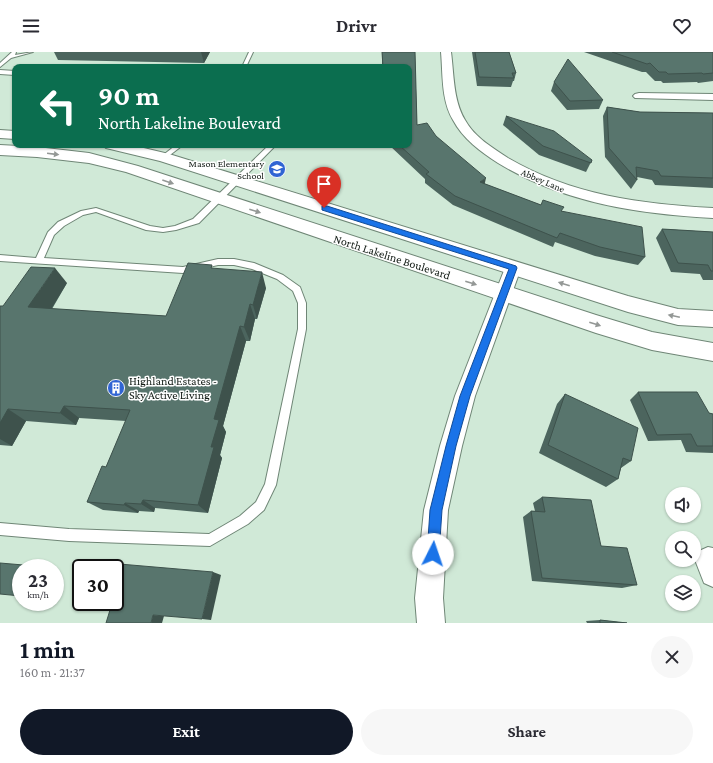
<!DOCTYPE html>
<meta charset="utf-8">
<style>
:root{--surface:#fff;--page:#f7f7f7;--text:#2b2b33;--muted:#7c7c81;--accent:#111827}
body{margin:0;font-family:"Crimson Pro",serif;background:var(--page);color:var(--text);height:100vh;display:flex;flex-direction:column;font-size:15px;white-space:nowrap}
*{box-sizing:border-box;margin:0}
p{font-size:13px;color:var(--muted)}
.icon{flex:none;width:22px;height:22px;fill:none;stroke:currentColor;stroke-width:2;stroke-linecap:round;stroke-linejoin:round}
.map{position:relative;height:571px;overflow:hidden}
.sheet{display:flex;flex-direction:column;background:var(--surface);flex:1}
.sheet>*{flex:none}
.banner{position:absolute;left:12px;top:12px;width:400px;height:84px;border-radius:8px;box-shadow:0 1px 3px #0004;background:#0b6e4f;color:#fff;overflow:hidden}
.tools{position:absolute;left:665px;top:435px;display:grid;gap:8px}
.tools a{display:grid;place-items:center;width:36px;height:36px;border-radius:50%;background:var(--surface);box-shadow:0 1px 3px #0004;font-size:20px}
.speed{position:absolute;left:12px;top:507px;display:flex;gap:8px;font-size:20px;font-weight:700;text-align:center}
.speed>*{display:grid;place-content:center;width:52px;height:52px;border-radius:50%;background:var(--surface);box-shadow:0 1px 3px #0004;line-height:1}
.speed small{font-size:10px;font-weight:400}
.speed .limit{border:2px solid #111;border-radius:6px;background:#fff;color:#111}
.pin{position:absolute;display:grid;place-items:center;width:34px;height:34px;color:#fff;margin:-41px -17px;border-radius:50% 50% 50% 0;rotate:-45deg;box-shadow:0 0 4px #0007}
.pin .icon{rotate:45deg}
.me{position:absolute;width:44px;margin:-22px;rotate:4deg;stroke-linejoin:round;filter:drop-shadow(0 0 3px #0008)}
.turn{display:flex;align-items:center;gap:14px;height:84px;padding:0 20px;font-size:18px}
.turn .icon{width:52px;height:52px;stroke-width:2.5}
.turn b{display:block;font-size:28px;line-height:34px}
.round{display:grid;place-items:center;flex:none;width:42px;height:42px;border-radius:21px;background:var(--page)}
.headline{display:flex;align-items:center;justify-content:space-between;height:68px;padding:0 20px}
h1{font-size:24px;font-weight:700;line-height:30px;color:var(--accent)}
.primary-button{display:flex;gap:8px;margin-top:auto;padding:8px 20px}
.primary-button a{flex:1;height:46px;border-radius:24px;background:var(--accent);color:#fff;font-size:16px;font-weight:700;line-height:46px;text-align:center}
.primary-button a+a{background:var(--page);color:var(--text)}
header{display:flex;justify-content:space-between;align-items:center;height:52px;padding:0 20px;background:var(--surface);font-size:18px;font-weight:700}
.map>svg:first-child{display:block}
.lines{fill:none;stroke-linecap:round;stroke-linejoin:round}
.lane-casing{stroke:#6f8676;stroke-width:2}
.street-casing{stroke:#6f8676;stroke-width:2}
.secondary-casing{stroke:#6f8676;stroke-width:2}
.lane{fill:#fff;fill-rule:evenodd}
.street{fill:#fff;fill-rule:evenodd}
.secondary{fill:#fff;fill-rule:evenodd}
.wall{fill:#4c655e}
.shaded-wall{fill:#3e524c}
.building{fill:#58756d;stroke:#3e524c}
.oneway{fill:#949896}
.route{fill:#1a73e8;stroke:#114b97}
.labels{text-anchor:middle;stroke-width:3;stroke-linejoin:round;paint-order:stroke}
.far-poi-label{font-size:10px;fill:#121b15;stroke:#fff;text-anchor:end}
.far-street-label{font-size:10px;fill:#121b15;stroke:#fff}
.street-label{font-size:12px;fill:#121b15;stroke:#fff}
.poi-label{font-size:12px;fill:#121b15;stroke:#fff;text-anchor:start}
</style>
<header><svg class="icon" aria-label="menu" viewBox="0 0 24 24"><path d="M4 6h16M4 12h16M4 18h16"/></svg>Drivr<svg class="icon" aria-label="heart" viewBox="0 0 24 24"><path d="M12 20l-8-8c-3-5 5-10 8-4 3-6 11-1 8 4z"/></svg></header>
<div class="map">
<svg width="713" height="571" viewBox="0 0 713 571">
<rect width="100%" height="100%" fill="#d0e9d7"/>
<g class="lines">
<!-- lane casing -->
<g class="lane-casing">
<g id="lane">
<polygon points="12,0 16,0 15,3 33,0 11,6 0,15 0,11"/>
<polygon points="249,0 253,0 246,15 242,15"/>
<polygon points="0,18 15,19 15,23 0,22"/>
<polygon points="176,93 183,93 166,106 162,106 162,104"/>
<polygon points="269,93 276,93 199,171 176,178 163,180 146,178 96,160 83,163 64,174 54,183 44,206 183,215 218,207 234,207 254,211 283,223 300,235 306,251 306,277 276,433 264,458 248,472 210,494 69,489 0,483 0,471 69,477 209,482 240,464 256,450 265,432 298,277 298,251 293,239 277,227 252,217 234,213 218,213 183,221 0,209 0,203 36,206 48,180 58,170 81,159 96,156 150,174 163,176 175,174 193,167"/>
</g>
</g>
<!-- street casing -->
<g class="street-casing">
<g id="street">
<path d="M441,0H451C454,22 453,48 465,68C474,85 493,96 508,106C571,143 641,152 713,156V166C638,162 564,151 498,111C481,100 463,87 453,68C441,48 443,22 441,0Z"/>
<polygon points="639,41 713,42 713,48 635,46 633,44 635,42"/>
<polygon points="513,210 519,212 521,216 475,344 462,394 448,458 443,546 445,571 417,571 415,546 424,458 440,394 455,344 505,216 507,212"/>
<polygon points="708,495 713,496 713,535 704,531 695,508 699,499"/>
</g>
</g>
<!-- secondary casing -->
<g class="secondary-casing">
<g id="secondary">
<polygon points="0,78 15,79 15,87 0,86"/>
<polygon points="0,93 37,95 89,101 138,114 596,263 652,280 713,291 713,309 652,298 596,281 126,120 89,111 37,105 0,103"/>
<polygon points="103,93 131,93 169,102 628,244 678,257 713,259 713,275 678,273 628,260 160,109 106,96"/>
</g>
</g>
<!-- lane -->
<use href="#lane" class="lane"/>
<!-- street -->
<use href="#street" class="street"/>
<!-- secondary -->
<use href="#secondary" class="secondary"/>
</g>
<!-- wall -->
<g class="wall">
<polygon points="54,0 210,0 204,11 58,8"/>
<polygon points="382,0 415,0 417,73 436,84 485,132 541,153 562,159 645,205 638,213 595,204 555,190 553,195 453,153 425,131 425,127 389,93 409,93 409,15 382,15"/>
<polygon points="472,0 509,0 516,21 514,29 513,29 511,35 477,34"/>
<polygon points="584,0 713,0 713,29 698,31 697,30 663,31 661,29 655,29 646,20 642,20"/>
<polygon points="554,30 603,48 599,57 567,58 551,39"/>
<polygon points="607,55 640,60 713,61 713,136 655,133 652,128 637,125 637,128 631,137 605,105 603,64"/>
<polygon points="506,64 592,108 586,120 539,103 503,73"/>
<polygon points="662,177 713,180 713,228 703,228 700,222 671,220 656,186"/>
<polygon points="214,217 266,236 257,267 255,267 250,289 246,289 223,374 226,380 220,403 222,406 208,461 155,456 154,460 139,459 138,461 103,458 87,450 106,415 126,369 79,366 76,373 26,369 12,394 0,393 0,254 3,254 67,231 52,257 166,264"/>
<polygon points="638,340 709,361 713,362 713,401 686,400 681,388 648,389 630,348"/>
<polygon points="565,342 631,409 621,416 618,427 606,435 539,401 557,352"/>
<polygon points="542,445 601,494 637,533 622,536 532,529 523,465 531,459 535,459 533,451"/>
<polygon points="600,568 627,571 587,571 586,569"/>
</g>
<!-- shaded-wall -->
<g class="shaded-wall">
<polygon points="201,0 210,0 204,11"/>
<polygon points="486,126 484,135 480,130"/>
<polygon points="55,216 67,231 43,270 28,255"/>
<polygon points="262,220 266,236 257,267 253,253"/>
<polygon points="250,252 255,267 250,289 244,275"/>
<polygon points="240,274 246,289 223,374 226,380 220,403 222,406 208,461 198,453 211,395 214,367"/>
<polygon points="64,354 79,366 76,373 60,361"/>
<polygon points="8,357 26,369 12,394 0,387 0,371"/>
<polygon points="143,448 155,456 154,460 141,452"/>
<polygon points="125,451 139,459 138,461 124,453"/>
<polygon points="35,514 46,516 34,516"/>
<polygon points="213,520 221,523 211,568 202,567"/>
<polygon points="153,563 164,564 162,571 151,571"/>
</g>
<!-- building -->
<g class="building">
<polygon points="382,0 415,0 417,73 427,71 436,84 486,126 480,130 541,153 543,148 564,155 561,159 642,175 645,205 600,195 560,181 557,186 455,144 426,122 429,120 399,93 409,93 409,15 383,15"/>
<polygon points="475,0 509,0 516,21 512,21 514,26 479,25"/>
<polygon points="612,0 713,0 713,21 703,22 702,21 668,22 666,20 659,20 650,11 647,12"/>
<polygon points="568,7 603,48 570,49 554,30"/>
<polygon points="607,55 640,60 713,61 713,126 661,124 658,119 636,115 637,128 609,96"/>
<polygon points="506,64 554,79 592,108 591,111 543,94"/>
<polygon points="662,177 713,180 713,219 711,219 708,213 678,211"/>
<polygon points="188,211 212,213 211,216 262,220 253,253 250,252 244,275 240,274 214,367 219,368 211,395 214,395 198,453 143,448 141,452 125,451 124,453 87,450 102,414 106,415 130,358 64,354 60,361 8,357 0,371 0,254 3,254 31,215 55,216 28,255 166,264"/>
<polygon points="638,340 697,340 709,361 713,362 713,394 697,394 691,382 657,383"/>
<polygon points="565,342 638,376 631,409 623,406 618,427 548,393"/>
<polygon points="542,445 591,448 601,494 627,496 637,533 542,526 531,459 545,460"/>
<polygon points="96,510 213,520 202,567 153,563 151,571 106,571 110,558 78,555 81,549 81,550 115,550 115,516 94,516"/>
<polygon points="0,511 35,514 34,516 21,516 21,544 0,542"/>
<polygon points="600,568 627,571 600,571"/>
</g>
<!-- one-way arrows -->
<defs><path id="oneway-solid" d="M-6-.8H1V-3.2L6.5 0L1 3.2V.8H-6Z"/></defs>
<g class="oneway">
<use href="#oneway-solid" transform="translate(53 102) rotate(7)"/>
<use href="#oneway-solid" transform="translate(168 130) rotate(19)"/>
<use href="#oneway-solid" transform="translate(255 159) rotate(18)"/>
<use href="#oneway-solid" transform="translate(471 231) rotate(18)"/>
<use href="#oneway-solid" transform="translate(564 232) rotate(-163)"/>
<use href="#oneway-solid" transform="translate(674 264) rotate(-168)"/>
<use href="#oneway-solid" transform="translate(595 272) rotate(18)"/>
</g>
<!-- route -->
<polygon class="route" points="322,154 327,154 516,214 517,216 470,344 456,394 442,458 439,502 437,507 433,508 428,507 427,502 430,458 446,394 460,344 509,217 322,158"/>
<!-- icons -->
<defs>
<g id="school-disc" transform="scale(0.9)"><circle r="9.5" fill="#3064d3" stroke="#fff"/><path d="M0-5L7-2L0 1L-7-2ZM-4 1L0 2.5L4 1V4Q0 6-4 4Z" fill="#fff"/></g>
<g id="building-disc" transform="scale(0.9)"><circle r="9.5" fill="#3064d3" stroke="#fff"/><path d="M-4-6H4V6H1V3H-1V6H-4ZM-2.5-4.3h1.7v1.8h-1.7ZM.8-4.3h1.7v1.8H.8ZM-2.5-1h1.7V.8h-1.7ZM.8-1h1.7V.8H.8Z" fill="#fff"/></g>
</defs>
<g fill-rule="evenodd">
<use href="#school-disc" x="277" y="117"/>
<use href="#building-disc" x="116" y="336"/>
</g>
<g class="labels">
<!-- far-poi labels -->
<g class="far-poi-label">
<text x="264" y="115">Mason Elementary<tspan x="264" dy="12">School</tspan></text>
</g>
<!-- far-street labels -->
<g class="far-street-label">
<text transform="translate(543 128) rotate(23)" y="4">Abbey Lane</text>
</g>
<!-- street labels -->
<g class="street-label">
<text transform="translate(392 205) rotate(18)" y="4">North Lakeline Boulevard</text>
</g>
<!-- poi labels -->
<g class="poi-label">
<text x="129" y="333">Highland Estates -<tspan x="129" dy="14">Sky Active Living</tspan></text>
</g>
</g>
</svg>
<div class="tools">
<a><svg class="icon" aria-label="sound" viewBox="0 0 24 24"><path d="M4 9h4l5-4v14l-5-4H4zM17 9q2 3 0 6"/></svg></a>
<a><svg class="icon" aria-label="search" viewBox="0 0 24 24"><circle cx="10" cy="10" r="6"/><path d="M15 15l6 6"/></svg></a>
<a><svg class="icon" aria-label="layers" viewBox="0 0 24 24"><path d="M12 4l9 5-9 5-9-5zM3 14l9 5 9-5"/></svg></a>
</div>
<div class="speed"><div>23<small>km/h</small></div><div class="limit">30</div></div>
<div class="pin" style="left:324px;top:156px;background:#d93025"><svg class="icon" aria-label="arrive" viewBox="0 0 24 24"><path d="M6 21V4h12l-3 4 3 4H6"/></svg></div>
<svg class="me" style="left:433px;top:502px" viewBox="-20 -20 40 40"><circle r="19" fill="#fff"/><path d="M0-13L10 11 0 6-10 11z" fill="#1a73e8"/></svg>
<div class="banner">
<div class="turn"><svg class="icon" aria-label="left" viewBox="0 0 24 24"><path d="M17 20v-9H6M10 6l-5 5 5 5"/></svg><div><b>90 m</b>North Lakeline Boulevard</div></div>
</div>
</div>
<section class="sheet">
<div class="headline"><div><h1>1 min</h1><p>160 m · 21:37</p></div><a class="round"><svg class="icon" aria-label="close" viewBox="0 0 24 24"><path d="M6 6l12 12M18 6L6 18"/></svg></a></div>
<div class="primary-button"><a>Exit</a><a>Share</a></div>
</section>
